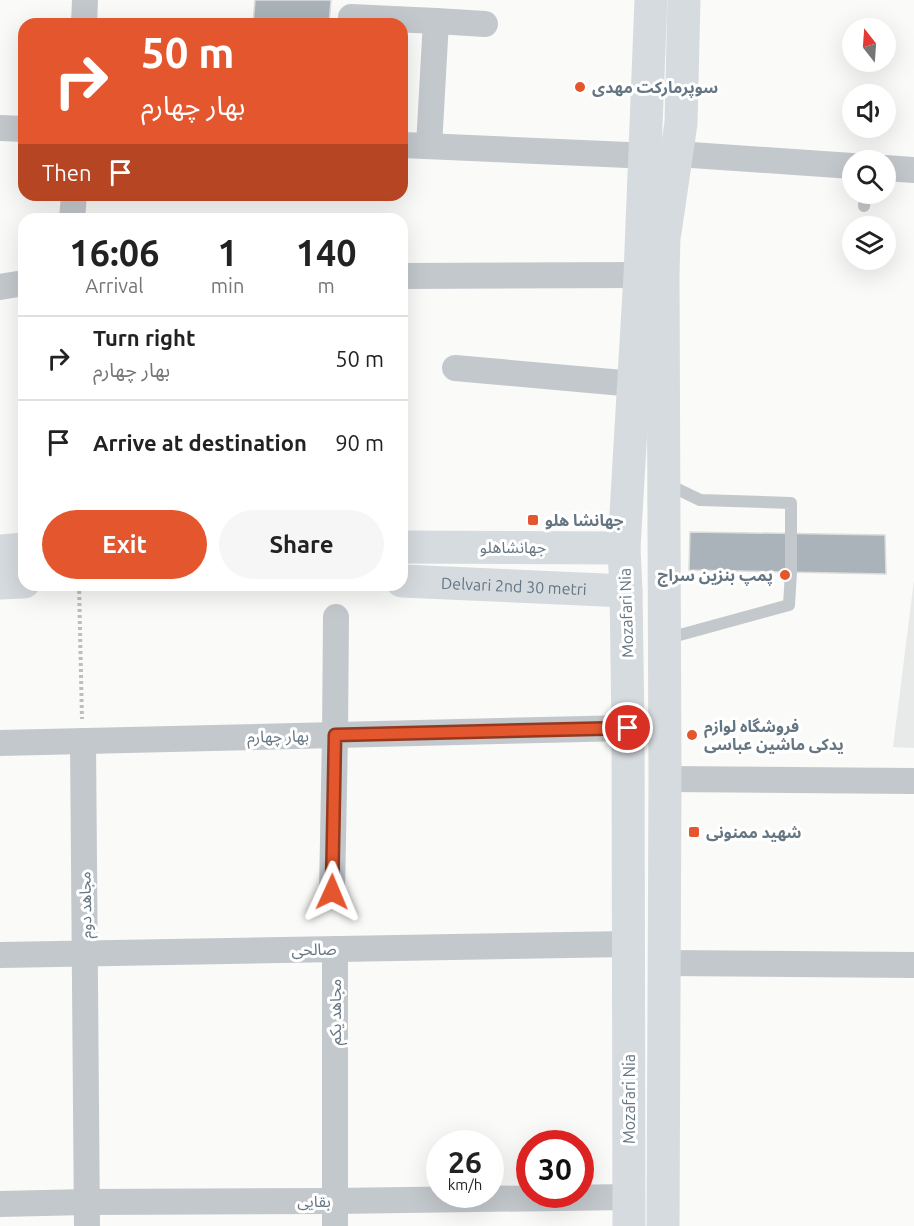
<!DOCTYPE html>
<meta charset="utf-8">
<style>
:root{--surface:#fff;--page:#f6f6f6;--text:#222;--muted:#767676;--line:#e0e0e0;--accent:#e4572e}
body{margin:0;font-family:Ubuntu,"Noto Sans Arabic",sans-serif;background:var(--page);color:var(--text);height:100vh;display:flex;flex-direction:column;font-size:22px;white-space:nowrap}
*{box-sizing:border-box;margin:0}
p{font-size:20px;color:var(--muted)}
.icon{flex:none;width:33px;height:33px;fill:none;stroke:currentColor;stroke-width:2;stroke-linecap:round;stroke-linejoin:round}
.map{position:relative;flex:1;overflow:hidden}
.sheet{position:absolute;left:18px;top:213px;width:390px;height:378px;display:flex;flex-direction:column;background:var(--surface);border-radius:18px;box-shadow:0 6px 24px #0002}
.sheet>*{flex:none}
.hud{position:absolute;left:18px;top:18px;width:390px;height:183px;border-radius:18px;box-shadow:0 6px 24px #0002;background:#e4572e;color:#fff;overflow:hidden}
.needle{width:39px;rotate:343deg}
.tools{position:absolute;left:842px;top:18px;display:grid;gap:12px}
.tools a{display:grid;place-items:center;width:54px;height:54px;border-radius:50%;background:var(--surface);box-shadow:0 6px 24px #0002;font-size:30px}
.speed{position:absolute;left:426px;top:1130px;display:flex;gap:12px;font-size:30px;font-weight:700;text-align:center}
.speed>*{display:grid;place-content:center;width:78px;height:78px;border-radius:50%;background:var(--surface);box-shadow:0 6px 24px #0002;line-height:1}
.speed small{font-size:15px;font-weight:400}
.speed .limit{border:9px solid #d22;background:#fff;color:#111}
.pin{position:absolute;display:grid;place-items:center;width:51px;height:51px;color:#fff;margin:-26px;border:3px solid #fff;border-radius:50%;box-shadow:0 2px 6px #0007}
.me{position:absolute;width:66px;margin:-33px;rotate:1deg;stroke-linejoin:round;filter:drop-shadow(0 0 4px #0008)}
.turn{display:flex;align-items:center;gap:21px;height:126px;padding:0 24px;font-size:27px}
.turn .icon{width:78px;height:78px;stroke-width:2.5}
.turn b{display:block;font-size:42px;line-height:51px}
.then{display:flex;align-items:center;height:57px;padding:0 24px;background:#0003;gap:12px;font-size:22px}
.eta{display:flex;justify-content:space-evenly;align-items:center;height:102px;text-align:center}
.eta b{font-size:36px;font-weight:600;line-height:42px}
.action{display:flex;gap:12px;margin-top:auto;padding:12px 24px}
.action a{flex:1;height:69px;border-radius:36px;background:var(--accent);color:#fff;font-size:24px;font-weight:600;line-height:69px;text-align:center}
.action a+a{background:var(--page);color:var(--text)}
ul{padding:0;list-style:none}
li{display:flex;align-items:center;gap:18px;height:84px;padding:0 24px;border-top:2px solid var(--line)}
li div{flex:1}
li b{display:block;font-size:22px}
li em{font-style:normal}
.map>svg:first-child{display:block}
.built{fill:#e8e9e9}
.building{fill:#aab3b9;stroke:#dcdcda;stroke-width:1.5}
.lines{fill:none;stroke-linecap:round;stroke-linejoin:round}
.path{stroke:#bbbfc2;stroke-width:4;stroke-dasharray:3 3;stroke-linecap:butt}
.service{stroke:#c3c8cc;stroke-width:12}
.minor{stroke:#c3c8cc;stroke-width:26}
.secondary{stroke:#d6dbdf;stroke-width:33}
.route-casing{stroke:#94391e;stroke-width:15}
.route{stroke:#e4572e;stroke-width:10}
.poi-dot{fill:#e4572e;stroke:#fff;stroke-width:2}
.labels{text-anchor:middle;stroke-width:6;stroke-linejoin:round;paint-order:stroke}
.poi-label{font-size:16px;font-weight:bold;fill:#657683;stroke:#fff;text-anchor:start}
.street-label{font-size:16px;fill:#657683;stroke:#fff}
</style>
<div class="map">
<svg width="914" height="1226" viewBox="0 0 914 1226">
<rect width="100%" height="100%" fill="#fafaf8"/>
<!-- built -->
<polygon class="built" points="914,580 914,748 893,747"/>
<!-- building -->
<g class="building">
<polygon points="255,0 331,0 329,24 253,24"/>
<polygon points="690,532 885,535 886,574 689,570"/>
</g>
<g class="lines">
<!-- path -->
<polyline class="path" points="79,585 82,719"/>
<!-- service -->
<g class="service">
<polyline points="864,206 865,194"/>
<polyline points="665,639 789,605 791,572 791,503 700,500 667,484"/>
</g>
<!-- minor -->
<g class="minor">
<polyline points="351,17 436,21 429,146"/>
<polyline points="436,21 485,24"/>
<polyline points="84,24 85,0"/>
<polyline points="0,128 24,129"/>
<polyline points="402,145 628,155"/>
<polyline points="677,154 852,166"/>
<polyline points="885,168 914,170"/>
<polyline points="72,219 74,195"/>
<polyline points="402,276 640,275"/>
<polyline points="0,287 24,283"/>
<polyline points="455,368 634,384"/>
<polyline points="83,741 87,1226"/>
<polyline points="0,743 628,728"/>
<polyline points="665,779 914,781"/>
<polyline points="332,892 335,735 336,617"/>
<polyline points="0,955 629,944"/>
<polyline points="664,963 914,965"/>
<polyline points="0,1204 87,1202 335,1201 629,1197"/>
<polyline points="335,1226 335,949"/>
</g>
<!-- secondary -->
<g class="secondary">
<polyline points="665,232 681,123 684,0"/>
<polyline points="402,547 624,548"/>
<polyline points="0,551 24,549"/>
<path id="s1" d="M402,581L626,591"/>
<polyline points="0,583 24,582"/>
<polyline points="629,1226 628,728 626,591 624,548 640,275 651,0"/>
<polyline points="663,1226 665,779 663,276 664,235"/>
</g>
</g>
<g class="lines">
<!-- route casing -->
<g class="route-casing">
<polyline id="route" points="332,892 335,735 628,728"/>
</g>
<!-- route -->
<use href="#route" class="route"/>
</g>
<!-- markers -->
<g class="poi-dot">
<circle cx="580" cy="87" r="6"/>
<rect x="527" y="514" width="12" height="12" rx="3"/>
<circle cx="785" cy="575" r="6"/>
<circle cx="692" cy="735" r="6"/>
<rect x="688" y="826" width="12" height="12" rx="3"/>
</g>
<g class="labels">
<!-- poi labels -->
<g class="poi-label">
<text x="592" y="93">سوپرمارکت مهدی</text>
<text x="545" y="526">جهانشا هلو</text>
<text x="773" y="581" text-anchor="end">پمپ بنزین سراج</text>
<text x="704" y="732">فروشگاه لوازم<tspan x="704" dy="18">یدکی ماشین عباسی</tspan></text>
<text x="706" y="838">شهید ممنونی</text>
</g>
<!-- street labels -->
<g class="street-label">
<text x="513" y="553">جهانشاهلو</text>
<text dy="6" stroke="none"><textPath href="#s1" startOffset="112">Delvari 2nd 30 metri</textPath></text>
<text transform="translate(626 613) rotate(-92)" y="6">Mozafari Nia</text>
<text transform="translate(278 736) rotate(-1)" y="6">بهار چهارم</text>
<text transform="translate(85 905) rotate(-91)" y="6">مجاهد دوم</text>
<text transform="translate(314 949) rotate(-1)" y="6">صالحی</text>
<text transform="translate(335 1012) rotate(-90)" y="6">مجاهد یکم</text>
<text transform="translate(629 1099) rotate(-90)" y="6">Mozafari Nia</text>
<text x="314" y="1207">بقایی</text>
</g>
</g>
</svg>
<div class="tools">
<a><svg class="needle" viewBox="-14 -14 28 28"><path d="M0-13l5 13h-10z" fill="#e53935"/><path d="M0 13l5-13h-10z" fill="#767676"/></svg></a>
<a><svg class="icon" aria-label="sound" viewBox="0 0 24 24"><path d="M4 9h4l5-4v14l-5-4H4zM17 9q2 3 0 6"/></svg></a>
<a><svg class="icon" aria-label="search" viewBox="0 0 24 24"><circle cx="10" cy="10" r="6"/><path d="M15 15l6 6"/></svg></a>
<a><svg class="icon" aria-label="layers" viewBox="0 0 24 24"><path d="M12 4l9 5-9 5-9-5zM3 14l9 5 9-5"/></svg></a>
</div>
<div class="speed"><div>26<small>km/h</small></div><div class="limit">30</div></div>
<div class="pin" style="left:628px;top:728px;background:#d93025"><svg class="icon" aria-label="arrive" viewBox="0 0 24 24"><path d="M6 21V4h12l-3 4 3 4H6"/></svg></div>
<svg class="me" style="left:332px;top:892px" viewBox="-20 -20 40 40"><path d="M0-17L14 15 0 8-14 15z" fill="#e4572e" stroke="#fff" stroke-width="4"/></svg>
<div class="hud">
<div class="turn"><svg class="icon" aria-label="right" viewBox="0 0 24 24"><path d="M7 20v-9h11M14 6l5 5-5 5"/></svg><div><b>50 m</b>بهار چهارم</div></div>
<div class="then">Then<svg class="icon" aria-label="arrive" viewBox="0 0 24 24"><path d="M6 21V4h12l-3 4 3 4H6"/></svg></div>
</div>
<section class="sheet">
<div class="eta">
<div><b>16:06</b><p>Arrival</p></div>
<div><b>1</b><p>min</p></div>
<div><b>140</b><p>m</p></div>
</div>
<ul>
<li><svg class="icon" aria-label="right" viewBox="0 0 24 24"><path d="M7 20v-9h11M14 6l5 5-5 5"/></svg><div><b>Turn right</b><p>بهار چهارم</p></div><em>50 m</em></li>
<li><svg class="icon" aria-label="arrive" viewBox="0 0 24 24"><path d="M6 21V4h12l-3 4 3 4H6"/></svg><div><b>Arrive at destination</b></div><em>90 m</em></li>
</ul>
<div class="action"><a>Exit</a><a>Share</a></div>
</section>
</div>
